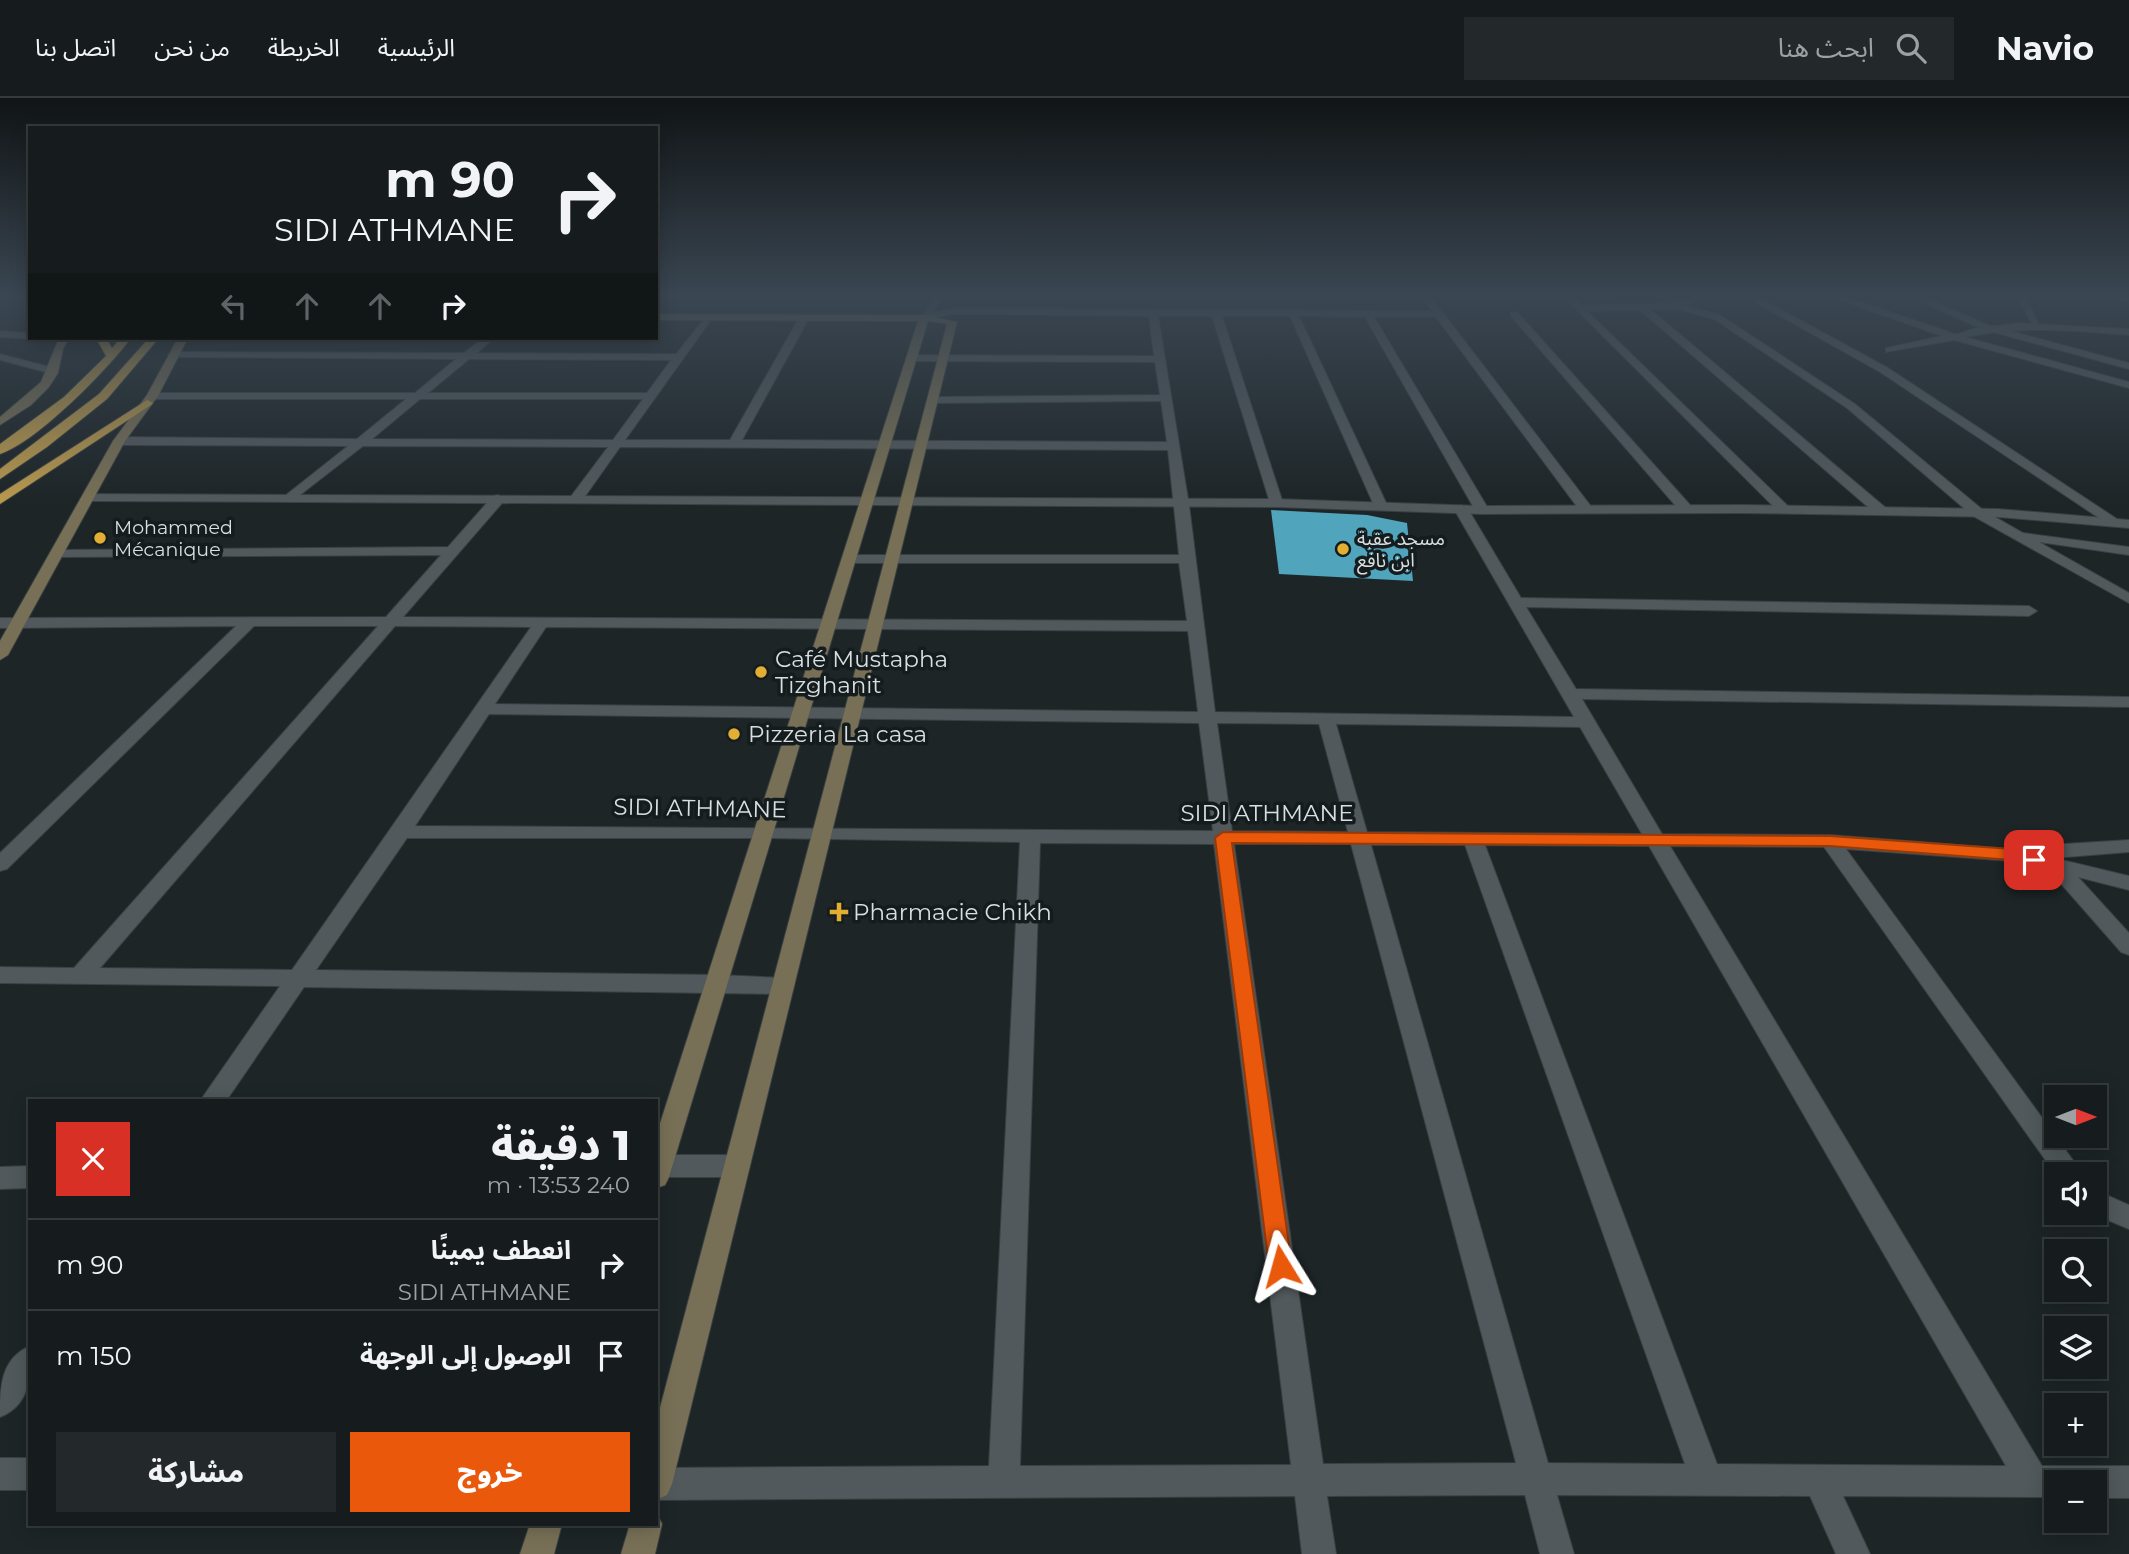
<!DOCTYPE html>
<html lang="ar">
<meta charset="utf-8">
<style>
:root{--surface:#161c1d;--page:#23292a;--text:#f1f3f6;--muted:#9ea1a4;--line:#353a3b;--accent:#ea580c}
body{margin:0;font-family:Montserrat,"Noto Sans Arabic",sans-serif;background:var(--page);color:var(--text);direction:rtl;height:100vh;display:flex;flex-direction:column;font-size:26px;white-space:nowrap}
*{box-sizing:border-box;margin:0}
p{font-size:23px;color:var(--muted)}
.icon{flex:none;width:38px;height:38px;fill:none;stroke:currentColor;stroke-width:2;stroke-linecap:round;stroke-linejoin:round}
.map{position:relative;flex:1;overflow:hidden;direction:ltr}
.sheet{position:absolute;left:28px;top:1001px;width:630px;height:427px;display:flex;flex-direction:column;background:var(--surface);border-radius:0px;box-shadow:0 4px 18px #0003,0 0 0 2px var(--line);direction:rtl}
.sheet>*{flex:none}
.top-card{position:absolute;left:28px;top:28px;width:630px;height:214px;border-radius:0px;box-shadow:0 4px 18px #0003,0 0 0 2px var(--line);direction:rtl;background:#161c1d;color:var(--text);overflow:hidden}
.needle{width:46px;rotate:90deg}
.buttons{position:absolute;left:2044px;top:987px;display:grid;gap:14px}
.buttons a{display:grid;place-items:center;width:63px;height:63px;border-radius:0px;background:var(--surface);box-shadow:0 4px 18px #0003,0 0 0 2px var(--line);font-size:35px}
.pin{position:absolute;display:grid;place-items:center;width:60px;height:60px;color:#fff;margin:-30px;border-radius:14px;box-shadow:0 4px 10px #0006}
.me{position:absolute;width:77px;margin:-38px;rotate:352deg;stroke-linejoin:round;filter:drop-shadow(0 0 5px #0008)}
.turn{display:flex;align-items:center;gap:24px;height:147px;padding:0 28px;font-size:32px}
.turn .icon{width:91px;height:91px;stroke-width:2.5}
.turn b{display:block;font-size:49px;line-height:60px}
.lanes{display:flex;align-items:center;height:66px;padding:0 28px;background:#0003;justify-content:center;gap:35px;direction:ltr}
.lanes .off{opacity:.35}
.round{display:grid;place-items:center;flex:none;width:74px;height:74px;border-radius:0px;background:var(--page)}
.head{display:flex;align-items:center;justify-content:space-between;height:119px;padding:0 28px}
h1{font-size:42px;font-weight:800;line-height:52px}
.cta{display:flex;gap:14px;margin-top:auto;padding:14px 28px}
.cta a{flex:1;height:80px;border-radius:0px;background:var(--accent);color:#fff;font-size:28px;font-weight:800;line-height:80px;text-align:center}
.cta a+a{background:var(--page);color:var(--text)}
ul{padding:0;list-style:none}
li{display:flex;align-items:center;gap:21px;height:91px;padding:0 28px;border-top:2px solid var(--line)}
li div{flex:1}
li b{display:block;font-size:26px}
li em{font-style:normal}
header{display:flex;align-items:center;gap:42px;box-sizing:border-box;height:98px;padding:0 35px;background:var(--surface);border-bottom:2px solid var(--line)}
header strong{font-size:33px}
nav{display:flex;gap:38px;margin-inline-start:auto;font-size:24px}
.search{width:490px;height:63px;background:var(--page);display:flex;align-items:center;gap:18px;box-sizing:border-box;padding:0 24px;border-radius:0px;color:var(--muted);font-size:26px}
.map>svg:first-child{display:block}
.building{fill:#50a4bb}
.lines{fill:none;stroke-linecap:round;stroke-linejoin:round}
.minor-casing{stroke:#394042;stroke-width:2}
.tertiary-casing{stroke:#394042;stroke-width:2}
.secondary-casing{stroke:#394042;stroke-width:2}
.trunk-casing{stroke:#394042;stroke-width:2}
.minor{fill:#51595c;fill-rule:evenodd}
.tertiary{fill:#51595c;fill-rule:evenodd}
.secondary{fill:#787056;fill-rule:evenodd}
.trunk{fill:#b8984d;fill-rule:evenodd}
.route{fill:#ea580c;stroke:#983908;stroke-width:2}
.poi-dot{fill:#e2ae34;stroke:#141c1e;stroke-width:2.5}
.labels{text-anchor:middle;stroke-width:7;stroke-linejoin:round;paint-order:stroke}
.far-poi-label{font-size:19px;fill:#d9dee0;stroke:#141c1e;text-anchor:start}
.poi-label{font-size:23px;fill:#d9dee0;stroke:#141c1e;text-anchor:start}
.street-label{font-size:23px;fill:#d9dee0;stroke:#141c1e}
</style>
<header>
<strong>Navio</strong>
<div class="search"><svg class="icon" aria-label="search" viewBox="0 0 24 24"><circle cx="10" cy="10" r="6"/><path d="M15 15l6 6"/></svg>ابحث هنا</div>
<nav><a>الرئيسية</a><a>الخريطة</a><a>من نحن</a><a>اتصل بنا</a></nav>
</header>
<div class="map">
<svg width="2129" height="1456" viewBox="0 0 2129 1456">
<rect width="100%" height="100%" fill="#1d2527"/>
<!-- building -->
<polygon class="building" points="1271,412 1367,417 1407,425 1413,483 1279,476"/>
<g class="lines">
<!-- minor casing -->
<g class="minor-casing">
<g id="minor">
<path d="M934,199H943L932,215L953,210L1432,213L1422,199H1431L1593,411L1581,414L1436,219H1374L1489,412L1482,416L1475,412L1365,219L1299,218L1388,409L1376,412L1290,218H1222L1283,405L1271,408L1212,218H1158L1189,407L1215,614L1574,619L1454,411L1461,407L1468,411L1521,500L2029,508L2037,513L2029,518L1526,509L1576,591L2129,599V609L1582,601L1662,736L1830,737L2022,752L2030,748L2129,742V754L2054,760L2129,778V792L2078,779L2129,835V857L2121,854L2049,772L2012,763L1846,751L2083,1076L2056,1077L1824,749L1670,748L2042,1368H2129V1400H2095V1384H2056V1399L1843,1398L1870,1456H1836L1810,1398L1557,1397L1574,1456H1540L1525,1397L1327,1398L1336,1456H1302L1295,1398L656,1402V1370L989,1368L1020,744L765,740H407L316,872L718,877L783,880L791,882L794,888L791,894L783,896L304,889L226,1003H200L280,888L0,885V869L74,870L378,528H254L7,771L0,773V755L236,528L0,530V520L386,519L441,457L57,459L52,458V452L448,449L493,398L498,397L505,401L503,404L403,519L1187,523L1179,465H851L844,461L851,457H1179L1168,352L620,349L581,404L576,405L569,401L608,349L363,348L291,404L284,400L286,397L348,348L119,347L113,343L119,339L357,341L406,301H152L146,298L152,295H415L456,261L169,259L168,257L173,254L464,255L483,240H494L477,255L676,256L708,216L713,219L625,342H730L799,220L804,217L809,220L742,342L1167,344L1161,303L933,305L927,302L933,299L1160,297L1155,264L911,263L906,260L911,257L1154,258L1149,218L953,216L921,222ZM469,261L671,262L647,295H428ZM420,301H643L613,342L372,341ZM395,528L531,529L292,872L100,870ZM546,529L1188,533L1198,614L495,606ZM489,616L1199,625L1213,733L415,728ZM1217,625L1319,626L1348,734L1232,733ZM1336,626L1580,629L1642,736L1367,734ZM1040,745L1214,746L1291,1367L1020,1368ZM1234,746H1351L1516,1365L1323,1366ZM1371,747H1465L1685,1366L1548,1365ZM1485,747L1649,748L2006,1368L1717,1366Z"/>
<polygon points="1564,199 1574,199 1581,207 1668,205 1661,199 1672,199 1678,204 1689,199 1702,199 1686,208 1720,217 1855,306 1983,412 2023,435 2129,449 2129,457 2039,444 2129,495 2129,505 1973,418 1847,310 1714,221 1677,211 1650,211 1886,410 1886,416 1876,416 1640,212 1587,213 1791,411 1779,414"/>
<polygon points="1746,199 1758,199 1888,270 2123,425 2111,428 1880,274"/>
<polygon points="1831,199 1846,199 1958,237 2129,284 2129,290 1954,242 1886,254 1886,250 1942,238"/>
<polygon points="1911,199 1924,199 1988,227 2129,265 2129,271 1982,231"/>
<polygon points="2017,199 2026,199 2040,229 2034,229"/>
<polygon points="2109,199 2129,199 2129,204"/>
<polygon points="1511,214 1517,214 1691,408 1691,414 1681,414 1511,218"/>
<polygon points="0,233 30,235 30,240 34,240 30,241 0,239"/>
<polygon points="0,256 57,271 58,273 53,276 0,262"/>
<polygon points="656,1057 737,1057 746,1060 750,1068 746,1076 737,1079 656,1079"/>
<polygon points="30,1068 30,1090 0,1091 0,1069"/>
<polygon points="2095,1092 2129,1107 2129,1131 2091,1115 2095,1115"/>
<path d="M30,1248C30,1277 32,1306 0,1319C0,1290 0,1261 30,1248Z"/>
<rect x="0" y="1360" width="30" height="32"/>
</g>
</g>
<!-- tertiary casing -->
<g class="tertiary-casing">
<g id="tertiary">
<path d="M2019,225L2129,231V237C2069,232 2013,227 1954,242L1949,239L1976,230Z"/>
<polygon points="84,396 1276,401 1482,408 1742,407 1998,411 2129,422 2129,430 1998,419 1742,415 1482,416 1276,409 89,403 84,402"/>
</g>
</g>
<!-- secondary casing -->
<g class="secondary-casing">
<g id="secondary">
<polygon points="656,216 924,217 957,224 672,1386 667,1397 656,1402 656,1325 947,226 928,223 669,1079 665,1087 656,1090 656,1038 918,223 656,222"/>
<polygon points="59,240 69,240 63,251 58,275 49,289 31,307 0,327 0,319 41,284"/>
<polygon points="178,240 188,240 158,298 125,343 8,557 0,562 0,543 113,343 147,297"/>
<polygon points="656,1414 662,1426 655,1456 621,1456 630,1426 656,1426"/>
<polygon points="530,1426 562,1426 554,1456 520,1456"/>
</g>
</g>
<!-- trunk casing -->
<g class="trunk-casing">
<g id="trunk">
<path d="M96,240H106L112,250L121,240H131C108,271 37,344 0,356V346L64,299L106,258Z"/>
<polygon points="149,240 159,240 107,301 47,349 0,381 0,371 99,296"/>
<polygon points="147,302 153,305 151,307 0,406 0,396"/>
</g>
</g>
<!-- minor -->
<use href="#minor" class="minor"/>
<!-- tertiary -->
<use href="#tertiary" class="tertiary"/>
<!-- secondary -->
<use href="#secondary" class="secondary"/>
<!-- trunk -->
<use href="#trunk" class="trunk"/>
</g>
<!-- sky -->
<linearGradient id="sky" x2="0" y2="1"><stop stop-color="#101415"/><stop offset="0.49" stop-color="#3a4652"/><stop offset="1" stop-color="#3a4652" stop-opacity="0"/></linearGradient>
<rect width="2129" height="403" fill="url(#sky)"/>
<!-- route -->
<polygon class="route" points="1223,734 1830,738 2012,751 2040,758 2042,762 2034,767 2012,762 1830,748 1232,745 1292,1168 1289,1176 1281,1179 1273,1176 1269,1168 1215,740"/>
<!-- markers -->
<g class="poi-dot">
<circle cx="100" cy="440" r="7"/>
<circle cx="1343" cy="451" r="7"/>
<circle cx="761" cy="574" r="7"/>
<circle cx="734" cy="636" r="7"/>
<path d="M835.5 803.5h7v7h7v7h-7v7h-7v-7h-7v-7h7z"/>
</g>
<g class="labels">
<!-- far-poi labels -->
<g class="far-poi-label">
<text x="114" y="436">Mohammed<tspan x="114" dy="22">Mécanique</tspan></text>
<text x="1357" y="447">مسجد عقبة<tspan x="1357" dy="22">ابن نافع</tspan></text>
</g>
<!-- poi labels -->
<g class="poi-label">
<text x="775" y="569">Café Mustapha<tspan x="775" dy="26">Tizghanit</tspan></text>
<text x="748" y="644">Pizzeria La casa</text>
<text x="853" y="822">Pharmacie Chikh</text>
</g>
<!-- street labels -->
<g class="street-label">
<text transform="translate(700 710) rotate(1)" y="8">SIDI ATHMANE</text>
<text x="1267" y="723">SIDI ATHMANE</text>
</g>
</g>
</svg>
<div class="buttons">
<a><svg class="needle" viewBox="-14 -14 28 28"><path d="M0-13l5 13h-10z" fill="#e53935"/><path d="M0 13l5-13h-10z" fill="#9ea1a4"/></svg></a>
<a><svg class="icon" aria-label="sound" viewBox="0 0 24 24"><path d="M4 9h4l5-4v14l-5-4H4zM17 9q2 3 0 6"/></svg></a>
<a><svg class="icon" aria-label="search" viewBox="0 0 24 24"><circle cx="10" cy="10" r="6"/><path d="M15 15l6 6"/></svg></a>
<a><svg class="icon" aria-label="layers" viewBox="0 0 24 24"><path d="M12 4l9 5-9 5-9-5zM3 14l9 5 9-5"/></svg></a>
<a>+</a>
<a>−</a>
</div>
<div class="pin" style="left:2034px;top:762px;background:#d93025"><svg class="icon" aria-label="arrive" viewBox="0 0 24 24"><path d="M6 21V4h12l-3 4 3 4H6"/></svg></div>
<svg class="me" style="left:1281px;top:1168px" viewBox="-20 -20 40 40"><path d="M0-17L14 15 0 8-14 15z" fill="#ea580c" stroke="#fff" stroke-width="4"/></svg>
<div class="top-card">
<div class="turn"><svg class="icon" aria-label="right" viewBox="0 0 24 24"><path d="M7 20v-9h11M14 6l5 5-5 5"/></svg><div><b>90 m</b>SIDI ATHMANE</div></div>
<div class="lanes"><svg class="icon off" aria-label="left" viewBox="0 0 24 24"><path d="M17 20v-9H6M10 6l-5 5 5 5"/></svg><svg class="icon off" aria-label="ahead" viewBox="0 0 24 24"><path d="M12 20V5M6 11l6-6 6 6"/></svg><svg class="icon off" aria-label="ahead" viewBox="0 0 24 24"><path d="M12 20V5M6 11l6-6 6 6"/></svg><svg class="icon" aria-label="right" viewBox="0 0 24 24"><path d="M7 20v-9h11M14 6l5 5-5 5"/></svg></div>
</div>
<section class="sheet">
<div class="head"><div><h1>1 دقيقة</h1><p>240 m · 13:53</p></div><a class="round" style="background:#d93025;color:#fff"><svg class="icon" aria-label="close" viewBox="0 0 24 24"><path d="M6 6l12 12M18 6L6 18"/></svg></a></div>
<ul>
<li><svg class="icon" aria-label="right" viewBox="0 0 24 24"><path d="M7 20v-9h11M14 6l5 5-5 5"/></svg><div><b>انعطف يمينًا</b><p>SIDI ATHMANE</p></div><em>90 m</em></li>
<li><svg class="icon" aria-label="arrive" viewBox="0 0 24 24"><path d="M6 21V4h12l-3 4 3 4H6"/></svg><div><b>الوصول إلى الوجهة</b></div><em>150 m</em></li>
</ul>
<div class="cta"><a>خروج</a><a>مشاركة</a></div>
</section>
</div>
